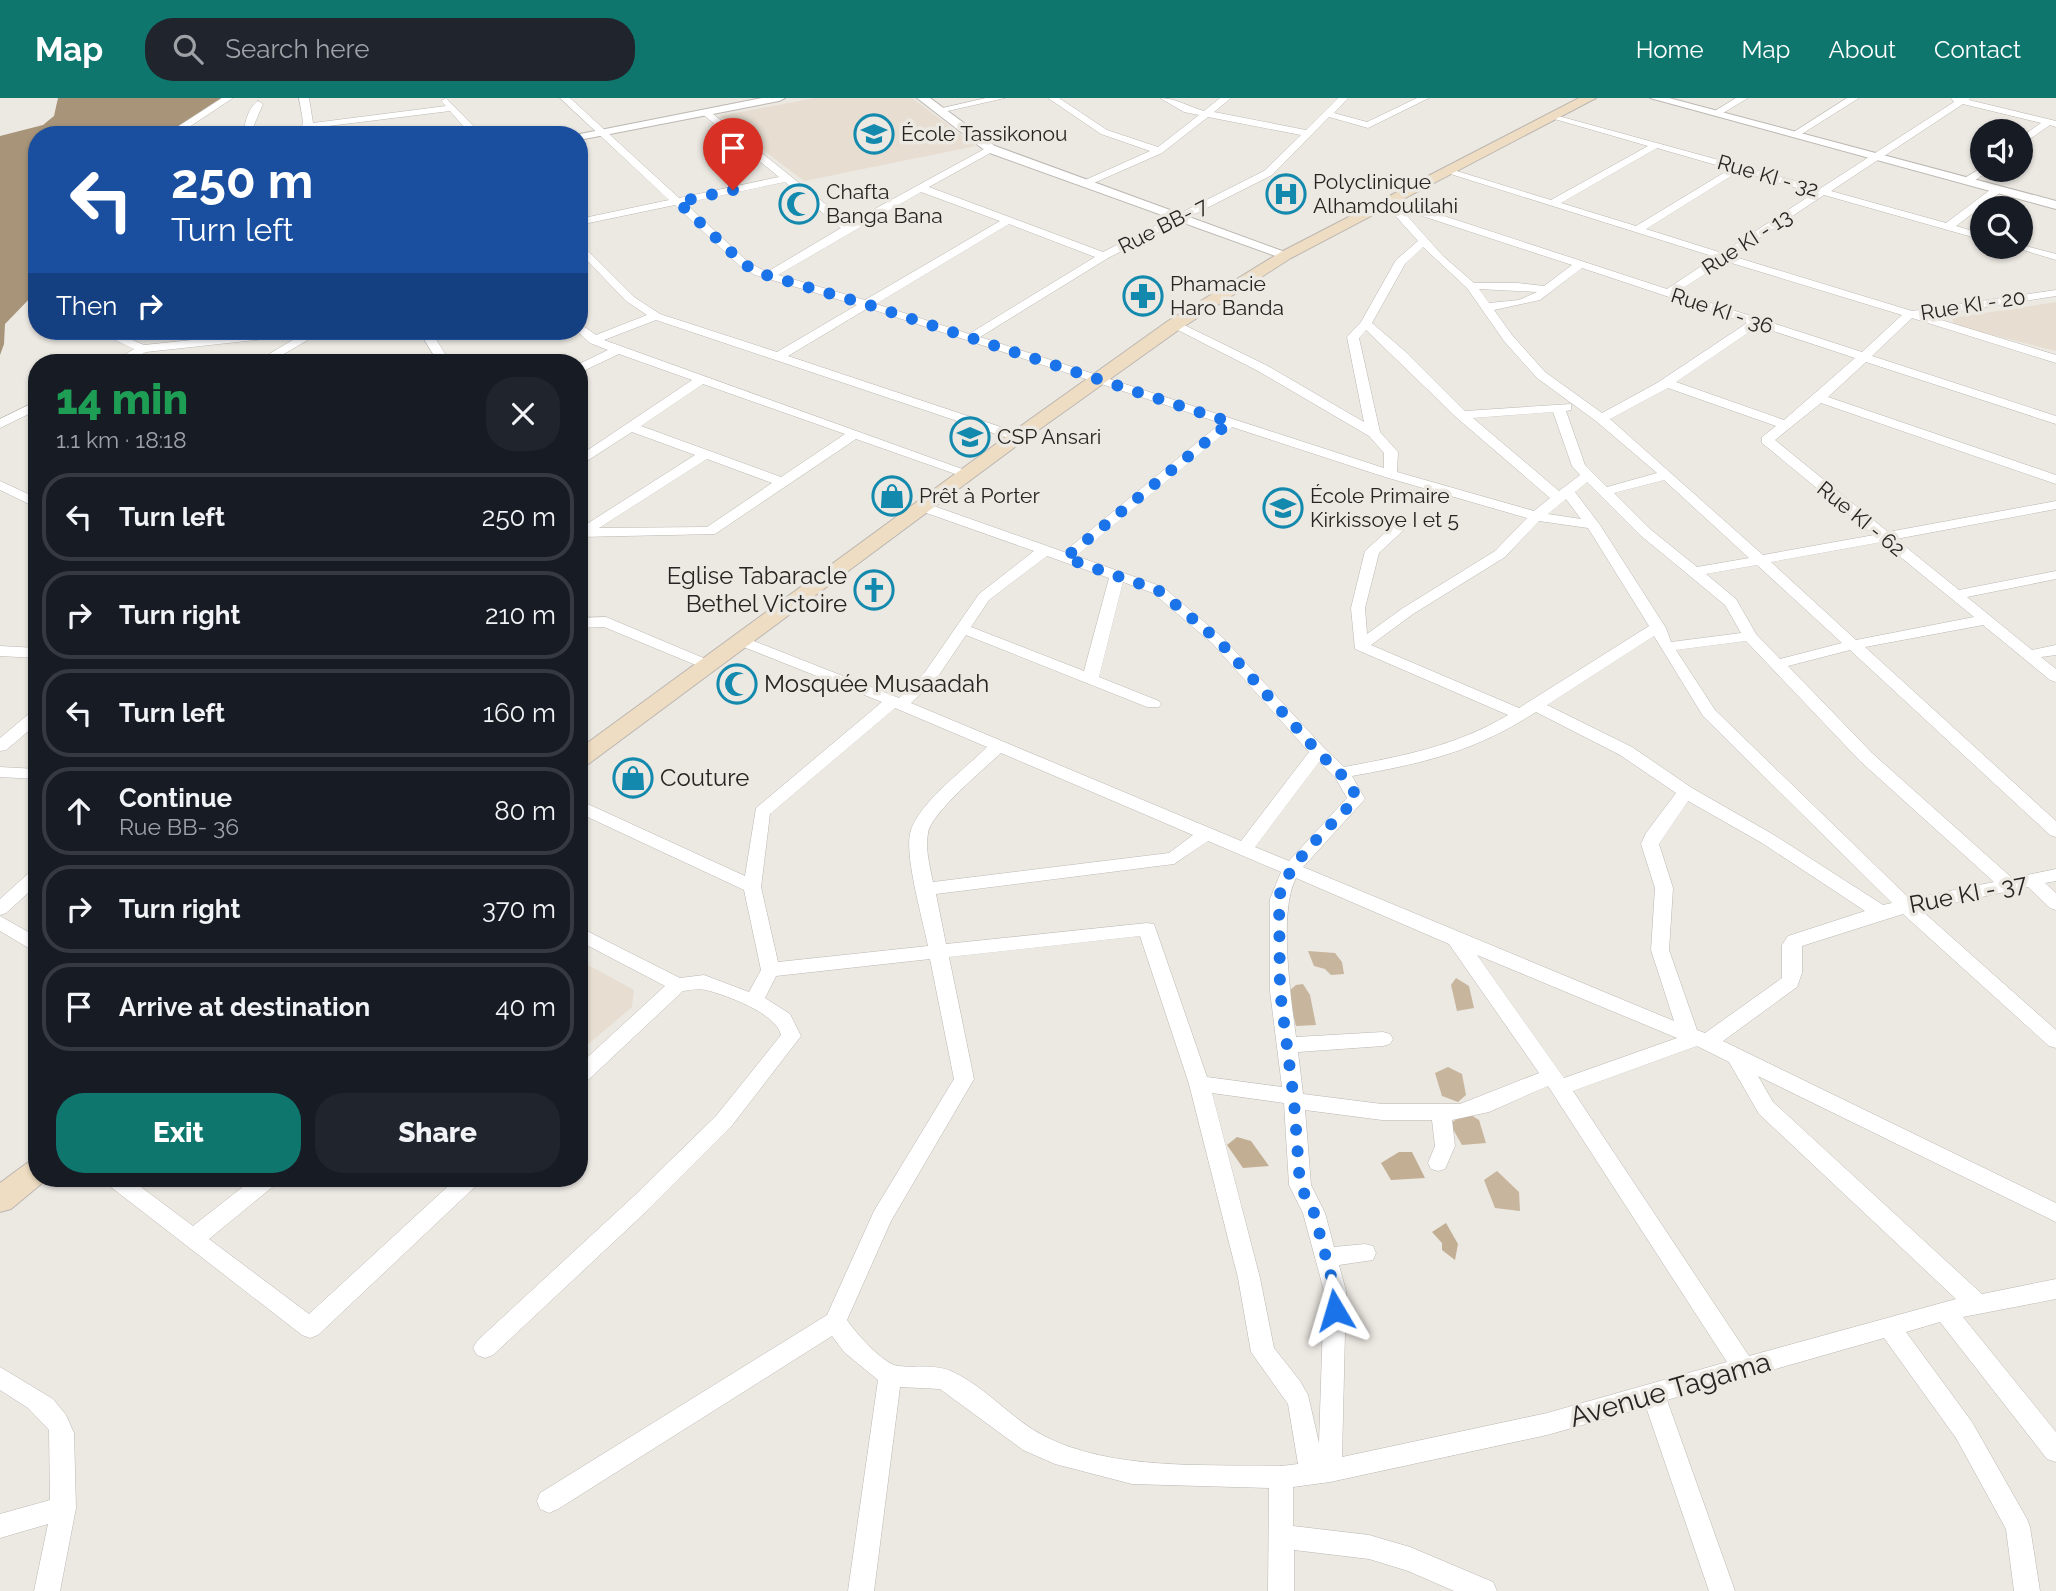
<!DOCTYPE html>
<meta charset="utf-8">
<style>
:root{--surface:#171b24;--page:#20242c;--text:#f1f3f6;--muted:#9ea1a6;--line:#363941;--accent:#0f766e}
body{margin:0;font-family:Raleway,sans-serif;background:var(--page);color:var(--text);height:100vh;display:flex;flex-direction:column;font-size:26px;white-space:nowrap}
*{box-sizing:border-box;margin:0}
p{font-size:23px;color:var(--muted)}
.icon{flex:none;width:38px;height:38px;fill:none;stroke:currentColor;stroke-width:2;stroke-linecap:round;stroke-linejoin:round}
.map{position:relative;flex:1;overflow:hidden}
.side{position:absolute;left:28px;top:256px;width:560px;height:833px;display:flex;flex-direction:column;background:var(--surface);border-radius:28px;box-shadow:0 2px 5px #0004}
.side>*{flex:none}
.guide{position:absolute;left:28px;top:28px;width:560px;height:214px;border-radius:28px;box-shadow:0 2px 5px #0004;background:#1a4fa0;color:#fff;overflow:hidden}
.tools{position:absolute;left:1970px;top:21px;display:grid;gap:14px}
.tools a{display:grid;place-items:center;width:63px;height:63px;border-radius:50%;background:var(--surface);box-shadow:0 2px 5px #0004;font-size:35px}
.pin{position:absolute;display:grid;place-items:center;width:60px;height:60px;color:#fff;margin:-72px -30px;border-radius:50% 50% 50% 0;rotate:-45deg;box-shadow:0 0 7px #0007}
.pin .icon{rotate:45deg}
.me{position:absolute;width:77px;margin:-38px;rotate:353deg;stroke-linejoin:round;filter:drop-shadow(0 0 5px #0008)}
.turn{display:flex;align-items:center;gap:24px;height:147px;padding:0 28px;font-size:32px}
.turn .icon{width:91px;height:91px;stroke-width:2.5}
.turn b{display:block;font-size:49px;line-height:60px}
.then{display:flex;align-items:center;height:66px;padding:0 28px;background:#0003;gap:14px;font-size:26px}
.round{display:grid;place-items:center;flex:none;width:74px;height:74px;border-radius:28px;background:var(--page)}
.headline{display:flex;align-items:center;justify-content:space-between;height:119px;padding:0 28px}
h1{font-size:42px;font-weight:800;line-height:52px;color:#1e9e55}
.primary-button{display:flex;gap:14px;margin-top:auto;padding:14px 28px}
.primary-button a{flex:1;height:80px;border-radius:28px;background:var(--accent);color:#fff;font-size:28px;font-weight:800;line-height:80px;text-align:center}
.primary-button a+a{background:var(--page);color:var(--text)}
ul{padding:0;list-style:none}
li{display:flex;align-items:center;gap:21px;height:88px;margin:0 14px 10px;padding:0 14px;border:4px solid var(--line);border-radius:28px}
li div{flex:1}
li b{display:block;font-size:26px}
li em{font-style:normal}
header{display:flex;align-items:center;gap:42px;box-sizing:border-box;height:98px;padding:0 35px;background:var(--accent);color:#fff}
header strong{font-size:33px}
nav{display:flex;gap:38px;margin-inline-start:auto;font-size:24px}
.search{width:490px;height:63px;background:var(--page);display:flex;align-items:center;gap:18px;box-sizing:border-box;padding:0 24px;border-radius:28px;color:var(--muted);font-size:26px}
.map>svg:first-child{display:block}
.built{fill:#e7ded1}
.green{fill:#c7b69d}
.forest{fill:#c2ae93}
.water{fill:#a79479}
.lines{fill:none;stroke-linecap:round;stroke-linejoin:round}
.minor-casing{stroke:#bcb7b2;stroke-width:1}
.tertiary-casing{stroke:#bcb7b2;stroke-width:2}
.secondary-casing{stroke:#bcb7b2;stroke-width:2}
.minor{fill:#fff;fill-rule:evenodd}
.tertiary{fill:#fff;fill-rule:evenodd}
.secondary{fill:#eeddc2;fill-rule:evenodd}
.route{stroke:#1a73e8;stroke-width:12;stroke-dasharray:0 21.6}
.labels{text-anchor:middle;stroke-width:7;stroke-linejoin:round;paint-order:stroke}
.far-poi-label{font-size:21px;fill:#272523;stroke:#ece8e2;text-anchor:start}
.far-street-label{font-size:21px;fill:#272523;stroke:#ece8e2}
.poi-label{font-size:24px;fill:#272523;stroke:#ece8e2;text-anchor:start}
.street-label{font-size:24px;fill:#272523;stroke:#ece8e2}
.near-street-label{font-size:28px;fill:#272523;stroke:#ece8e2}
</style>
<header>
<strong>Map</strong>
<div class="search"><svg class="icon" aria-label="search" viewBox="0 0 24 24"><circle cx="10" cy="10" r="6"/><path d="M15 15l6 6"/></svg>Search here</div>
<nav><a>Home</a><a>Map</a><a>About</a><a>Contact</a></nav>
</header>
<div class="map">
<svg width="2056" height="1493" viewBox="0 0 2056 1493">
<rect width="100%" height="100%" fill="#ece8e2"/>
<!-- built -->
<g class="built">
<polygon points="815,0 912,0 976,48 804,83 719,18"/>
<polygon points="2056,204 2056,253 1954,227 1952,220"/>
<polygon points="579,862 634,892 632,909 579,954"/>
</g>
<!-- green -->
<g class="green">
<polygon points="1308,853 1335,855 1342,864 1344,876 1331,877 1325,871 1314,868"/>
<polygon points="1456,880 1469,888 1474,910 1457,913 1451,887"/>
<polygon points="1303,886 1310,897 1316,927 1296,928 1288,894 1296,887"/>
<polygon points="1448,969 1462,976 1466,997 1458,1004 1442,998 1435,975"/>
<polygon points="1466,1014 1479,1022 1486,1045 1462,1047 1450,1026"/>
<polygon points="1497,1073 1519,1094 1520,1113 1495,1110 1484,1082"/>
</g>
<!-- forest -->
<g class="forest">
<polygon points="1237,1039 1251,1043 1269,1068 1243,1070 1227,1047"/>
<polygon points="1399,1054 1412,1054 1425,1080 1391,1082 1381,1065"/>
<polygon points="1446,1125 1458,1146 1455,1162 1442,1152 1442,1145 1432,1134"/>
</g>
<!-- water -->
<polygon class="water" points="58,0 223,0 165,37 37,37 37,193 5,226 4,246 0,257 0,38 43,27 54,18"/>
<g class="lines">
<!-- minor casing -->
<g class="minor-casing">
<g id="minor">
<polygon points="222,0 233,0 177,37 165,37"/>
<polygon points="299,0 309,0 313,25 446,8 441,3 446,0 482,37 471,37 450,13 312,30 311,37 301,37 303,23"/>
<path d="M560,0H570L679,100L779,79L700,14L708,12L849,125L988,49H994V53L929,89L1103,154L1264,73L1301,37L1208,19L1162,55L1087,88L1083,87V83L1150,53L1101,36L1048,0H1059L1107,32L1158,49L1199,17L1184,14L1160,0C1176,0 1189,9 1204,13L1220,0H1231L1214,14L1306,32L1338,0H1348L1334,15L1367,24L1417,0H1429L1368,30L1329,19L1272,77L1108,160L980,239L1384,370V355L1369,338L1258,273L1168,227L1178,224L1266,267L1364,324L1347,239L1361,224L1396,162L1418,143L1392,114L1389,107L1384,105V101H1392L1667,191L1715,159L1441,73L1450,71L1551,102L1648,48L1551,20V16L1821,90L1954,4L1951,0H1971L1969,2L2056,23V29L2050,27L2021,47V39L2041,25L1963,6L1831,93L1946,125L1994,89H2002V93L1956,128L1983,136V142L1824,97L1732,158L1912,213L2056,192V198L1928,218L2056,257V265L1912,220L1872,258L2056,318V326L1866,264L1828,299L2056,377V386L1821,305L1775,342L1888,434L2056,403V411L1896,441L1959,492L2056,473V481L1967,499L2032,552L2056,547V557L2041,559L2056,571V584L2050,582L1983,527L1865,549L2056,723V739L2050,737L1850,552L1788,568L1872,655L2012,780L2056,771V783L2045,785L2056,795V812L2050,810L2028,789L1921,812L2056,932V950L2049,948L1903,816L1802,848V875L1797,889L1723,943L2056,1105V1124L1758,978L1773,1004L1982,1196L2056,1181V1201L1963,1219L2056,1334V1364L2047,1361L1940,1224L1906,1234L1972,1324L2027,1421L2030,1429L2040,1493H2014L2006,1431L1956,1340L1884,1240L1667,1302L1735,1493H1709L1646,1309L1547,1337L1330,1384L1293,1389V1428L1369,1437L1410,1449L1493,1484L1497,1493H1454L1408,1473L1369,1461L1294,1452V1493H1268L1269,1390L1132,1386L1055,1366L1023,1352L940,1291L900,1289L874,1493H848L878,1282L844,1254L832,1238L558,1411L549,1415L540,1411L537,1403L540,1395L827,1217L874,1113L954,981L930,861L776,878L765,900L790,916L801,938L730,1030L650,1110L493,1257L485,1260L477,1257L473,1250L477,1243L634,1098L716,1018L781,937C776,915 726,897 706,892C699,890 690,892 683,893L586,984L579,987V967L665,888L579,843V829L680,880L704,877L749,894L761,872L744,792L579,715V702L745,778L756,710L882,604L736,546L733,543L736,540H746L899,600L925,574L979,496L1034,453L918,412V406H928L1064,454L1221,325L868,210L788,258L1022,336V342L1017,343L656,222L604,242L976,376L969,380L964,379L856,341L715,436L579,439V431L695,357L632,334L579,368V358L692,282L619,256L579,275V266L608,252L590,245L577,233L579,225L596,237L647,217L626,203L579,154V144L634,199L660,216L777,254L857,207L755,177L740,168L675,107L579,127V121L669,102ZM1657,50L1730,71L1636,128L1561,105ZM1739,73L1814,95L1722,155L1646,131ZM785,84L841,130L767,174L748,164L685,105ZM921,94L1000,123L865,202L778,177ZM1401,111L1572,167L1544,188L1518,185H1474L1443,158ZM1009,126L1095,159L969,236L876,206ZM1423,149L1467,190L1504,243L1537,280L1596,323L1657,375L1607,389L1585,367L1566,313L1571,312V306L1465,313L1407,255L1372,225L1405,166ZM1725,163L1902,217L1862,254L1677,194ZM1582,170L1747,225L1657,285L1602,315L1545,274L1512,237L1494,212L1540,202ZM1479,191L1537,194L1519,202L1489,205ZM1758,228L1855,260L1784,322L1676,284ZM1366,232L1457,320L1550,400L1534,413L1397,374L1398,354L1380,334L1359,240ZM703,286L845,336L781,379L641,328ZM1668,290L1776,328L1762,339V345L1874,437L1763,457L1610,321ZM1553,314L1572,368L1580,377L1559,393L1473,320ZM1232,329L1385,379L1527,420L1495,453L1403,510L1367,536L1365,510L1379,455L1409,427L1407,424H1397L1365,453L1351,510L1355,551L1508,617C1456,648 1403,658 1344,669L1324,650L1223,540L1163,489L1076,458ZM707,361L772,385L707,429L599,430ZM1664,382L1749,460L1697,469L1650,431L1614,395ZM1587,384L1640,437L1725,507L1741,535L1671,544L1666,530L1600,427L1575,394ZM1566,401L1581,421L1548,416ZM1539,423L1588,430L1649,528L1519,610L1371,547L1413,516L1505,459ZM1882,444L1974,519L1856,542L1771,464ZM1047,458L1109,480L1084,573L971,529L989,502ZM1757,467L1842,545L1780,561L1756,536L1736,501L1706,476ZM1123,484L1153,495L1213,546L1309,654L1241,743L911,605L937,580L966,537L1147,609H1159L1161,606L1159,603L1099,579ZM1654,538L1703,618L1892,805L1883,807L1774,737L1692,690L1632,649L1547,607ZM1746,543L1860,663L1994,784L1910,801L1715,612L1676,552ZM895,610L987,649C966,670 920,704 911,732C903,754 923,822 928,848L778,864L761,789L770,716ZM1536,614L1620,657L1676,695L1646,735L1641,746L1655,790L1651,852L1674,923L1303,769L1365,701L1352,678C1424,665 1474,654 1536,614ZM1001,655L1193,737L1169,755L933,784C930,768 925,752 928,735C930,716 985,670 1001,655ZM1319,664L1335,679L1347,700L1289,763L1255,749ZM1688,703L1762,745L1865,813L1788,838L1782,847V880L1705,935L1697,932L1669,852L1673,790L1659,746ZM1208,743L1281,774L1270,801V893L1282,989L1207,979L1154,826L1147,825L946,846L936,796L1174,766ZM1296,780L1449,846L1539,975L1460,1006H1382L1303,996L1298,954L1383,948L1390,946L1393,941L1390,936L1383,934L1296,939C1291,901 1278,813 1296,780ZM1140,838L1189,986L1238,1180L1251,1254L1288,1306L1298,1366L1281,1368C1205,1366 1113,1373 1044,1338C1011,1321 985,1288 951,1273C934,1266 916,1270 898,1268C883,1266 856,1235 847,1222L891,1123L974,981L949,859ZM1477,857L1677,940L1564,980ZM1697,948L1729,964L1759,1016L1956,1201L1749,1258L1573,993ZM1548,988L1727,1264L1547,1315L1342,1359L1346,1193L1339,1167L1373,1162L1376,1155L1373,1148L1365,1146L1334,1149L1325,1115L1311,1087L1305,1012L1382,1022H1432L1435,1048L1428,1065L1431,1071L1438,1073L1445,1071L1455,1048L1452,1022L1489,1014ZM1212,995L1284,1005L1289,1087L1303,1115L1324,1193L1319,1345L1308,1297L1300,1283L1274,1250L1260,1180Z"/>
<polygon points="986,0 1005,0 939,15 934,12"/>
<polygon points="1736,0 1748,0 1718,18 1710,16"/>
<polygon points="1847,0 1859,0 1797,39 1789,37"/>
<path d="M258,3L263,6L254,27V37H244C244,26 248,9 258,3Z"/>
<polygon points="1983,69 1983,72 1988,72 1987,74 1971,85 1963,85 1963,81"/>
<polygon points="2022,147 2056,156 2056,162 2013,149"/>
<polygon points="96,233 111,233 144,247 277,233 313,233 318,236 270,264 256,264 301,237 146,254 128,264 113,264 134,251"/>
<polygon points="419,233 431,233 450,264 438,264"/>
<polygon points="37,303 37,312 0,330 0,321"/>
<polygon points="0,383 37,400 37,410 0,392"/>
<polygon points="606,519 713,564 716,567 713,570 703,570 604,529 579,530 579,520"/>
<polygon points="0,548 37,550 37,560 0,558"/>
<polygon points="37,612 37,626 6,652 0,653 0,640 31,614"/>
<polygon points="0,669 37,671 37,681 0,679"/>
<polygon points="37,771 37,787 6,815 0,817 0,801 31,773"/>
<polygon points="0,818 37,839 37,855 0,833"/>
<polygon points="104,1080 129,1080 193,1128 254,1080 279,1080 276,1086 209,1141 309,1216 457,1080 482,1080 478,1086 318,1237 310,1240 302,1237 107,1086"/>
<polygon points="0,1269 53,1301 66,1317 74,1335 76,1410 60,1493 34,1493 48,1426 0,1440 0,1416 50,1402 49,1332 28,1310 0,1292"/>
</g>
</g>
<!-- tertiary casing -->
<g class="tertiary-casing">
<g id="tertiary">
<polygon points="762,0 785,0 779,3 579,42 579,37 575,37"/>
<polygon points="917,0 930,0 995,48 1293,157 1286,161 1281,160 987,54"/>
<polygon points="1650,0 1669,0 2056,103 2056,111"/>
</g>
</g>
<!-- secondary casing -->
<g class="secondary-casing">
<g id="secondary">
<polygon points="1579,0 1596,0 1291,160 1180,231 1023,343 587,667 579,669 579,651 1011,335 1168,223 1281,154"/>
<polygon points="37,1061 37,1080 47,1081 11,1111 0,1114 0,1085 27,1065"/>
</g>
</g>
<!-- minor -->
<use href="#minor" class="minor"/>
<!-- tertiary -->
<use href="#tertiary" class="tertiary"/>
<!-- secondary -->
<use href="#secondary" class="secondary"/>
</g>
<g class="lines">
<!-- route -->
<path class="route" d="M733,92L678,104L744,166L759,175L866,206L1230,324L1065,460L1158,492L1218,542L1318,654L1340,675L1356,697V701C1333,726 1283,769 1279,801L1280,893L1294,1003L1300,1087L1314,1115L1335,1193V1212"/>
</g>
<!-- icons -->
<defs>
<g id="school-ring" transform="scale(2.0125)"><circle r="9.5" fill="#ece8e2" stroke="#1289ad" stroke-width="1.5"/><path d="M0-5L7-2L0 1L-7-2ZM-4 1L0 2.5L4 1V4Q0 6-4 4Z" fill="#1289ad"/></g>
<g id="hospital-ring" transform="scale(2.0125)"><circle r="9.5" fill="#ece8e2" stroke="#1289ad" stroke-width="1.5"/><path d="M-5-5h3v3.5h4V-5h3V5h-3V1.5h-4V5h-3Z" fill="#1289ad"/></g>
<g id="mosque-ring" transform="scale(2.0125)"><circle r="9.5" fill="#ece8e2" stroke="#1289ad" stroke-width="1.5"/><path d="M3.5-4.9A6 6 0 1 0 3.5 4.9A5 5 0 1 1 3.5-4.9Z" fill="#1289ad"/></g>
<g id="pharmacy-ring" transform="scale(2.0125)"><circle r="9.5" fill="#ece8e2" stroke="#1289ad" stroke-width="1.5"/><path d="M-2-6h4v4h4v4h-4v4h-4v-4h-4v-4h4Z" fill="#1289ad"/></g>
<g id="shop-ring" transform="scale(2.0125)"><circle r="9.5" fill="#ece8e2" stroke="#1289ad" stroke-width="1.5"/><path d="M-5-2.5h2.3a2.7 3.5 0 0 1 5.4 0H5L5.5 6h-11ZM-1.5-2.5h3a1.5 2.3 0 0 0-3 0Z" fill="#1289ad"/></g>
<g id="church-ring" transform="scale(2.0125)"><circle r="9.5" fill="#ece8e2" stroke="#1289ad" stroke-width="1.5"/><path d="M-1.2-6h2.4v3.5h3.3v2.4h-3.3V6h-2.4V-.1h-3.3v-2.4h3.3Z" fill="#1289ad"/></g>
</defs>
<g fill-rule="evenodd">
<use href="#school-ring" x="874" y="36"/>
<use href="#hospital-ring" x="1286" y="96"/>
<use href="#mosque-ring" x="799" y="106"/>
<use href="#pharmacy-ring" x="1143" y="198"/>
<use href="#school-ring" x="970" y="339"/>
<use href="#shop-ring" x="892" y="398"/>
<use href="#school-ring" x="1283" y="410"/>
<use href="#church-ring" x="874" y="492"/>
<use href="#mosque-ring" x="737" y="586"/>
<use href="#shop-ring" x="633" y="680"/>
</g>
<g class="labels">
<!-- far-poi labels -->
<g class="far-poi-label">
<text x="901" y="43">École Tassikonou</text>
<text x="1313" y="91">Polyclinique<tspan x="1313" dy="24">Alhamdoulilahi</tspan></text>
<text x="826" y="101">Chafta<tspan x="826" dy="24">Banga Bana</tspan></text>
<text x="1170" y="193">Phamacie<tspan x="1170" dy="24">Haro Banda</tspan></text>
<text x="997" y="346">CSP Ansari</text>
<text x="919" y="405">Prêt à Porter</text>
<text x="1310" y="405">École Primaire<tspan x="1310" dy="24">Kirkissoye I et 5</tspan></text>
</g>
<!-- far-street labels -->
<g class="far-street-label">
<text transform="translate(1768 78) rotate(16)" y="7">Rue KI - 32</text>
<text transform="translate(1163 128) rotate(-27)" y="7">Rue BB- 7</text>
<text transform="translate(1747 144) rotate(-33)" y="7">Rue KI - 13</text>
<text transform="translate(1973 207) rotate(-9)" y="7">Rue KI - 20</text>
<text transform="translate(1722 213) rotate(18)" y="7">Rue KI - 36</text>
<text transform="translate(1861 421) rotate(39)" y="7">Rue KI - 62</text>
</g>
<!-- poi labels -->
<g class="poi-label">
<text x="847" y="486" text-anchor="end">Eglise Tabaracle<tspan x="847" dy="28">Bethel Victoire</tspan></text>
<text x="764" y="594">Mosquée Musaadah</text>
<text x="660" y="688">Couture</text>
</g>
<!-- street labels -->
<g class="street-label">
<text transform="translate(1968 796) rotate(-11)" y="8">Rue KI - 37</text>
</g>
<!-- near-street labels -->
<g class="near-street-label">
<text transform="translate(1670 1291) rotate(-16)" y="10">Avenue Tagama</text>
</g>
</g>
</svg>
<div class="tools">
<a><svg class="icon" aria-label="sound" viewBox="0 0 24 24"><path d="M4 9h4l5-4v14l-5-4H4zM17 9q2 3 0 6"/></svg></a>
<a><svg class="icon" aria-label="search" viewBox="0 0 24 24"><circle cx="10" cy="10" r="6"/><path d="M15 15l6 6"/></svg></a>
</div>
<div class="pin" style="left:733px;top:92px;background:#d93025"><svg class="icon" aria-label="arrive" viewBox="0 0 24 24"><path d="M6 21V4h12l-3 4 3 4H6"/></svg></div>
<svg class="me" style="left:1335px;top:1212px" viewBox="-20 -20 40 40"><path d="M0-17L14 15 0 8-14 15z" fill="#1a73e8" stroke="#fff" stroke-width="4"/></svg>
<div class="guide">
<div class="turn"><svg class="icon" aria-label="left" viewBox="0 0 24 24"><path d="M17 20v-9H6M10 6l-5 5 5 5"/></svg><div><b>250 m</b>Turn left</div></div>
<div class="then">Then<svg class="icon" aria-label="right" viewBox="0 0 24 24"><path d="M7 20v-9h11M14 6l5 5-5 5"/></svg></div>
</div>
<section class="side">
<div class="headline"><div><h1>14 min</h1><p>1.1 km · 18:18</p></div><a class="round"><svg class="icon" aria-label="close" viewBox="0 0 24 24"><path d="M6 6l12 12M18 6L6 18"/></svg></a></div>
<ul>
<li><svg class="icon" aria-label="left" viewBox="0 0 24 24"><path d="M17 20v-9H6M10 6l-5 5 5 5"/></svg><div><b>Turn left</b></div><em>250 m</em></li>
<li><svg class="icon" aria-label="right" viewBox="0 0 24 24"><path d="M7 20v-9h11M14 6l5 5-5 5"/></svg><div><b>Turn right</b></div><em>210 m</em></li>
<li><svg class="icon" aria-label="left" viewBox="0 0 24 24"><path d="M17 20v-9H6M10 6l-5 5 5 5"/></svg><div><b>Turn left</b></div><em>160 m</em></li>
<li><svg class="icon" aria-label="ahead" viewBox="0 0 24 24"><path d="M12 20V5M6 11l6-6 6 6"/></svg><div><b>Continue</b><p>Rue BB- 36</p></div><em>80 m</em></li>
<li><svg class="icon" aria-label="right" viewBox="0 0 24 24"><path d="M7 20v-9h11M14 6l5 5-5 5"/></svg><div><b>Turn right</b></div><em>370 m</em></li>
<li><svg class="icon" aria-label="arrive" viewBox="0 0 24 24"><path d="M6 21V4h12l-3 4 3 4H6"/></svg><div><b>Arrive at destination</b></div><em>40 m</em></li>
</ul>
<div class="primary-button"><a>Exit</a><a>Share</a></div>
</section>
</div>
